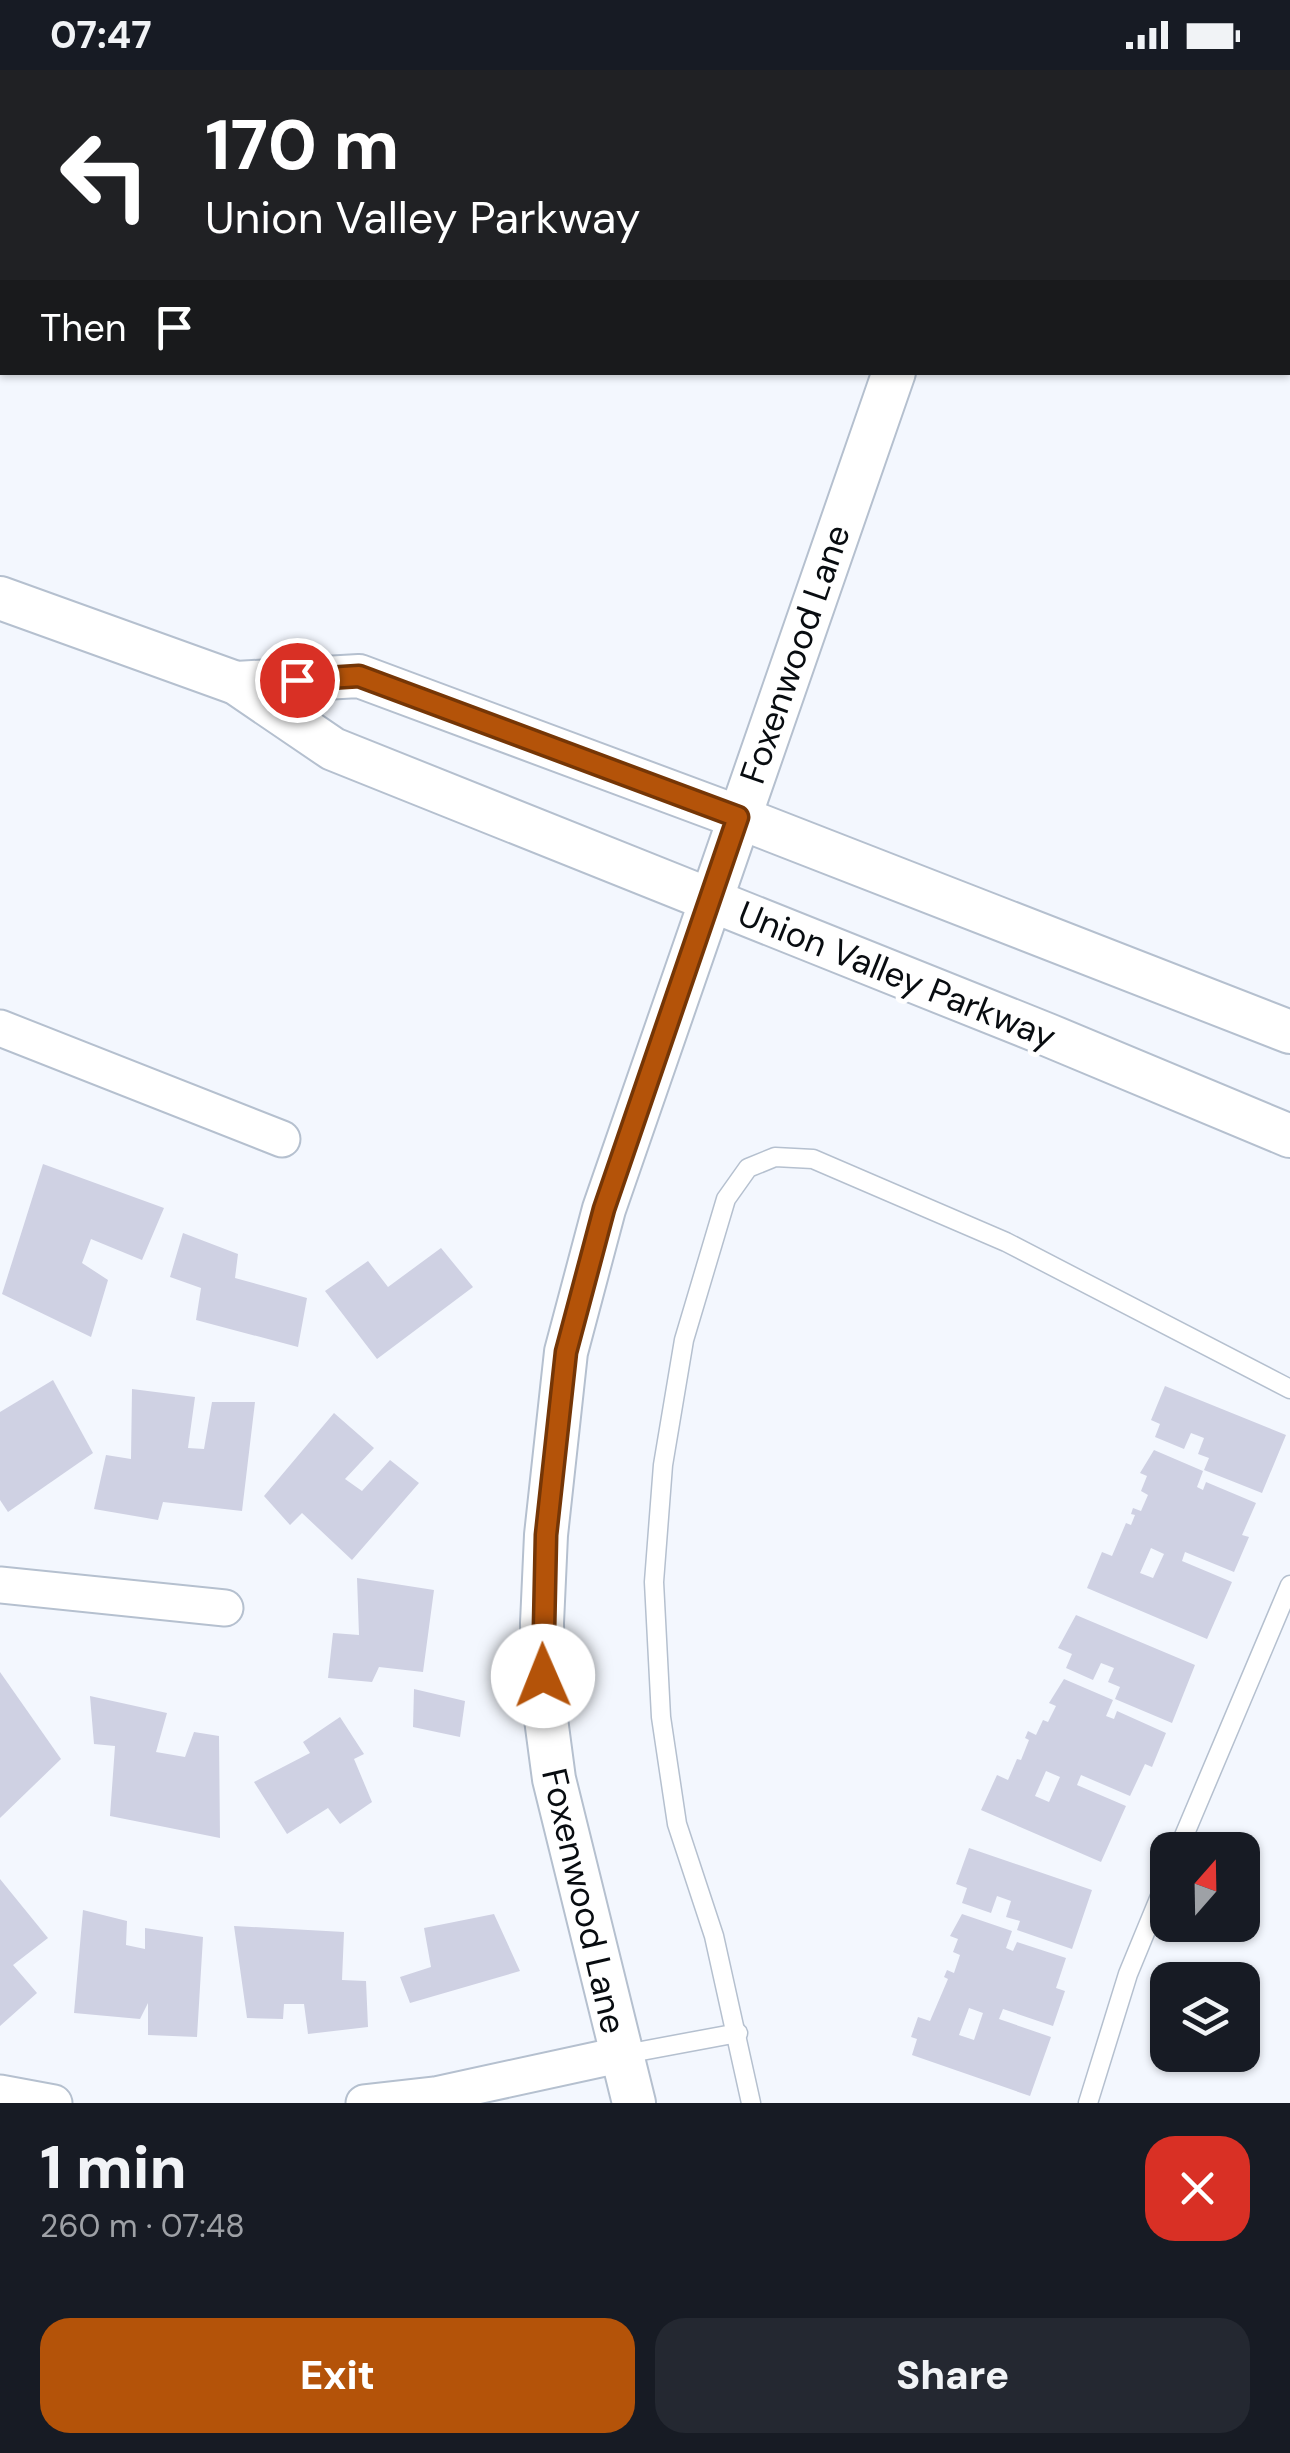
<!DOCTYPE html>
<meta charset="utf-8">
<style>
:root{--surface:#171b24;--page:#242831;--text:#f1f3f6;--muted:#9ea1a6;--accent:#b45309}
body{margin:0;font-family:"DM Sans",sans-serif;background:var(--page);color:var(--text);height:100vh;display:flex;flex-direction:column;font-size:38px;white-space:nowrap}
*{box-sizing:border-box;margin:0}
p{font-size:32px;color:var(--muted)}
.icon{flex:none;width:55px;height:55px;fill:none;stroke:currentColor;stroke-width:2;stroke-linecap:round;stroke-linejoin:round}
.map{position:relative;height:2033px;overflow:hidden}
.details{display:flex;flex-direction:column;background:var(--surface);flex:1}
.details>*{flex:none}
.banner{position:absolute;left:0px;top:0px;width:1290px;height:305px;box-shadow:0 2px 8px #0004;background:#202124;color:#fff;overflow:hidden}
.needle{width:65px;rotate:20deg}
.controls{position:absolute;left:1150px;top:1762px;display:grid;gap:20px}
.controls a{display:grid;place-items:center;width:110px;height:110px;border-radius:20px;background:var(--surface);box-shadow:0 2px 8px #0004;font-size:50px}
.pin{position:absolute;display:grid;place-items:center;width:85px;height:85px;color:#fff;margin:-42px;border:5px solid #fff;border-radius:50%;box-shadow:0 2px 10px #0007}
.me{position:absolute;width:110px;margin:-55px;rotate:359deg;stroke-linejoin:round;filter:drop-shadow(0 0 8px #0008)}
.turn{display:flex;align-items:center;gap:35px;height:210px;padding:0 40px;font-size:45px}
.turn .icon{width:130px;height:130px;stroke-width:2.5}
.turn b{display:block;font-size:70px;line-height:85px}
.then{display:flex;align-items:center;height:95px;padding:0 40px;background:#0003;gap:20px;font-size:38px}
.round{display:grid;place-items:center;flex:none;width:105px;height:105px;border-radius:30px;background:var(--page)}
.headline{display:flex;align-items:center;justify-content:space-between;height:170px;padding:0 40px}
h1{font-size:60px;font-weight:800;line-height:75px}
.cta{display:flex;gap:20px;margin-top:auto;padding:20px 40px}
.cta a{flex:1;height:115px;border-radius:30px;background:var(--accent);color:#fff;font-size:40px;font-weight:800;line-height:115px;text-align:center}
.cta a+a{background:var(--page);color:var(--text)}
.status{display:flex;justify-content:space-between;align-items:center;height:70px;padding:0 50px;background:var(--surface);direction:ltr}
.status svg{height:28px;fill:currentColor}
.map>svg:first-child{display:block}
.building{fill:#cfd1e3;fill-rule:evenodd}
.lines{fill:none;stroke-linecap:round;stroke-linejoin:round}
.service-casing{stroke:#b5c0cf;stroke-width:21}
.minor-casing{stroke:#b5c0cf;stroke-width:39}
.tertiary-casing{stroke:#b5c0cf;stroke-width:46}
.service{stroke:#fff;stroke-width:18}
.minor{stroke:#fff;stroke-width:35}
.tertiary{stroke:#fff;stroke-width:42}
.route-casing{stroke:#753606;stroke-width:25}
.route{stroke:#b45309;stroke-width:18}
.labels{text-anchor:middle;stroke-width:10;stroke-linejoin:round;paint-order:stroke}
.street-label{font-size:35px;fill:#080c10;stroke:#fff}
</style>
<div class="status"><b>07:47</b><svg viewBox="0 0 49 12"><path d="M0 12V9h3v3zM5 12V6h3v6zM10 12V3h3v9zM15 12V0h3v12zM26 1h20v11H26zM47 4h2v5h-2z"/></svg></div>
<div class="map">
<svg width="1290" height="2033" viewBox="0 0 1290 2033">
<rect width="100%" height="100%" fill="#f3f7fe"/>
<!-- building -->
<g class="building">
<polygon points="43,1094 164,1138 142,1190 91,1169 82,1193 108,1210 91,1267 2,1224"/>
<polygon points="183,1163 238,1184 235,1208 307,1228 298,1277 196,1250 201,1218 170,1207"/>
<polygon points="441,1178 473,1217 377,1289 325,1221 368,1191 388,1217"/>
<polygon points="53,1310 93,1383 8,1442 0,1430 0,1342"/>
<polygon points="1165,1316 1286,1365 1262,1423 1204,1400 1209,1388 1198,1384 1204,1368 1191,1363 1184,1379 1155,1367 1160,1354 1151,1350"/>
<polygon points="132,1319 195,1327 188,1378 204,1379 212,1332 255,1332 242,1441 163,1432 158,1450 94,1439 106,1385 131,1389"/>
<polygon points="334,1343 374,1378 345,1409 362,1421 390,1390 419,1413 352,1490 302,1443 290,1455 264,1426"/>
<path d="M1154,1380L1203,1401L1197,1417L1203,1420L1206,1412L1256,1433L1242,1465L1249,1467L1234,1502L1185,1482L1182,1491L1232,1512L1207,1569L1087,1518L1102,1482L1112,1486L1126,1453L1131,1455L1135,1445L1131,1444L1133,1438L1141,1441L1148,1425L1141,1421L1147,1406L1140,1403ZM1151,1478L1164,1484L1153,1508L1140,1503Z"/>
<polygon points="357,1508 434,1520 423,1602 379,1597 372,1612 328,1608 333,1563 359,1565"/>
<polygon points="1076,1545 1195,1595 1172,1653 1115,1629 1120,1617 1108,1612 1114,1598 1101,1593 1093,1610 1066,1598 1072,1584 1058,1578"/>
<polygon points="0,1602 61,1689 0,1748"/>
<path d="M1064,1609L1113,1630L1106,1646L1114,1649L1117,1641L1166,1663L1152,1697L1145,1694L1130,1726L1081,1705L1077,1715L1126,1736L1101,1792L981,1740L997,1705L1008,1710L1017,1689L1021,1690L1029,1670L1025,1668L1028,1661L1036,1665L1043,1650L1048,1652L1056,1636L1049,1633ZM1046,1701L1060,1707L1049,1732L1035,1726Z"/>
<polygon points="414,1619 465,1631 460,1667 413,1657"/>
<polygon points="90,1626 167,1643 156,1682 185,1687 194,1662 219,1666 220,1768 110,1746 115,1676 94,1674"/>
<polygon points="340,1647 364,1684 354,1689 372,1732 340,1754 328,1738 287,1764 254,1712 310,1683 303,1672"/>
<polygon points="969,1778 1092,1820 1072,1879 1017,1860 1020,1851 1006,1847 1011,1831 997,1826 991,1843 962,1833 967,1818 956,1814"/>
<polygon points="0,1809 48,1868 13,1895 37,1923 0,1956"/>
<polygon points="83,1840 127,1851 126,1875 145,1879 145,1858 203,1867 197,1967 148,1965 148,1933 140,1949 74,1943"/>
<polygon points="494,1844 520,1901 410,1933 400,1907 431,1897 424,1858"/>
<path d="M962,1844L1012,1861L1006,1878L1013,1881L1017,1872L1066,1888L1056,1918L1065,1921L1053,1956L1003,1939L999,1949L1051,1967L1030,2026L912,1985L917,1969L911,1967L918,1947L930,1951L948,1909L944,1907L947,1900L954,1903L960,1885L953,1882L958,1869L950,1866ZM969,1938L983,1943L974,1970L959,1965Z"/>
<polygon points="234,1856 344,1862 342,1910 366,1911 368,1957 308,1964 304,1934 284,1934 283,1949 247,1948"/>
</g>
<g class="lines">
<!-- service casing -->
<g class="service-casing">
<g id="service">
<polyline points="1178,1780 1290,1515"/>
<polyline points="620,1985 738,1963"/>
<polyline points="751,2033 714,1866 677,1754 661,1647 654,1512 663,1395 684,1270 726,1129 748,1098 775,1087 813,1089 1006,1172 1290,1319"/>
<polyline points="1088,2033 1128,1904 1168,1807"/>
</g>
</g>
<!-- minor casing -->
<g class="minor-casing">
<g id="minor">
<polyline points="0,958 282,1069"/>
<polyline points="0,1515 225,1538"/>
<polyline points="0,2023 54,2033"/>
<polyline points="364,2033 435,2025 619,1985"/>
</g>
</g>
<!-- tertiary casing -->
<g class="tertiary-casing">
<g id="tertiary">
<polyline points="993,2 994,0"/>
<polyline points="0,528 236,613 333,679 1048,965 1290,1066"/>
<polyline points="236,613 359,606 738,747 1290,962"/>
<polyline points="634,2033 554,1709 544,1634 542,1553 546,1465 566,1282 604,1139 894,302"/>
</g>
</g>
<!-- service -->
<use href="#service" class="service"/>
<!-- minor -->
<use href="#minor" class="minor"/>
<!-- tertiary -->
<use href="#tertiary" class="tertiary"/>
</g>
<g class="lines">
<!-- route casing -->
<g class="route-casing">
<polyline id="route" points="297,610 359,606 738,747 604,1139 566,1282 546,1465 543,1606"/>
</g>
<!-- route -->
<use href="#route" class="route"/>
</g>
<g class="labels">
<!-- street labels -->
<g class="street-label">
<text transform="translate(795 584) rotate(-71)" y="12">Foxenwood Lane</text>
<text transform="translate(897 905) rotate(22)" y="12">Union Valley Parkway</text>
<text transform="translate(584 1831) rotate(77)" y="12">Foxenwood Lane</text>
</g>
</g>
</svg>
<div class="controls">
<a><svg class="needle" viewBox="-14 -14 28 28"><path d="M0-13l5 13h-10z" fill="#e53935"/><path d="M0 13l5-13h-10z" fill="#9ea1a6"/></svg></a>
<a><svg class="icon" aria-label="layers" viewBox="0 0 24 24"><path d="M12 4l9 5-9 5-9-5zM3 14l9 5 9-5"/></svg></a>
</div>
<div class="pin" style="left:297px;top:610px;background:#d93025"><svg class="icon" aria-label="arrive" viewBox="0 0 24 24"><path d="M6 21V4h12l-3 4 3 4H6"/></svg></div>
<svg class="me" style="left:543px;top:1606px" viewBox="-20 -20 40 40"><circle r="19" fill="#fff"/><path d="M0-13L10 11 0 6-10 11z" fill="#b45309"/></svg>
<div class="banner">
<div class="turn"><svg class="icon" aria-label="left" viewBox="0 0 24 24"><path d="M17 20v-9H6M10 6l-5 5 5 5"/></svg><div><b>170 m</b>Union Valley Parkway</div></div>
<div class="then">Then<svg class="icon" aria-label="arrive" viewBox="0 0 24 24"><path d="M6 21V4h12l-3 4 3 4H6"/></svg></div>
</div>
</div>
<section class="details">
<div class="headline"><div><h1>1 min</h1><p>260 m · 07:48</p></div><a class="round" style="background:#d93025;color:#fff"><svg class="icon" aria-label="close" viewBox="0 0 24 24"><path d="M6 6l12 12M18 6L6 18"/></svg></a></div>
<div class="cta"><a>Exit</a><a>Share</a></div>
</section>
